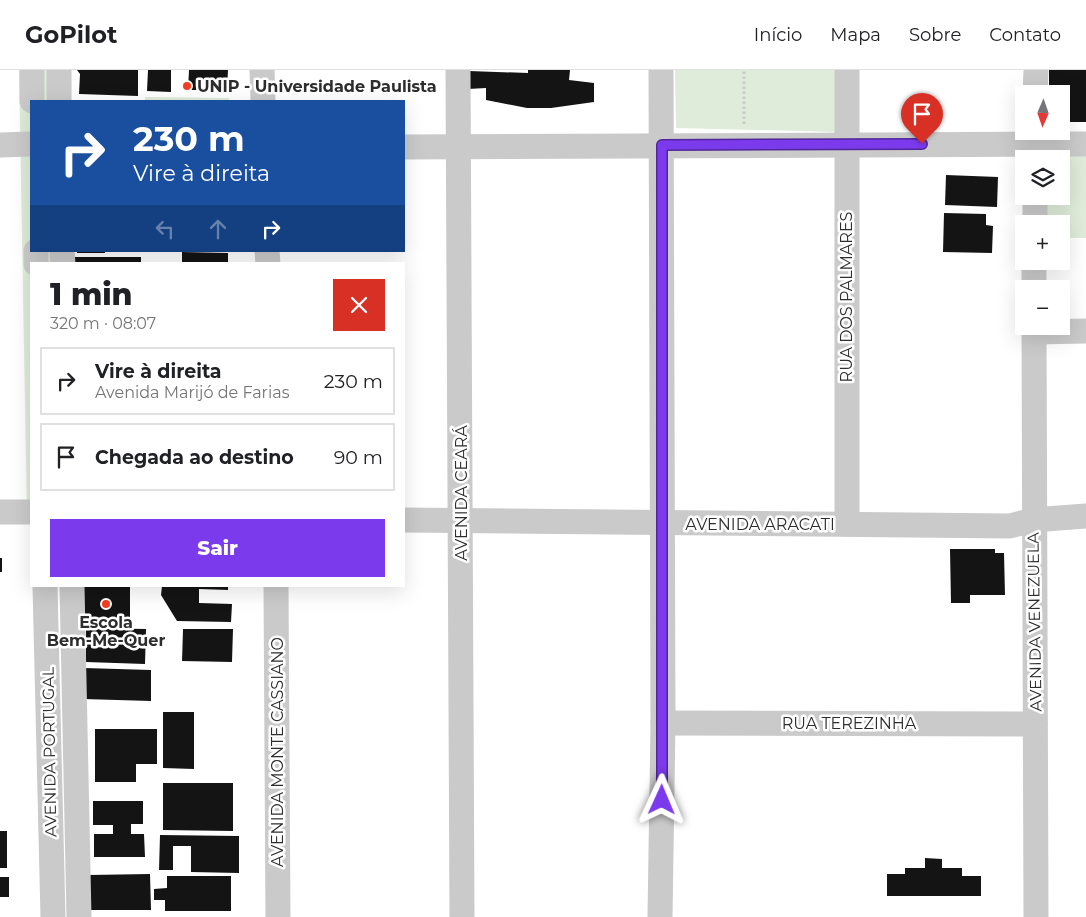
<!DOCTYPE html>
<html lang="pt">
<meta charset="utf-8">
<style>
:root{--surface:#fff;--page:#f6f6f6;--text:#202124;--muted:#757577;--line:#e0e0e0;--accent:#7c3aed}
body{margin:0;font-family:Montserrat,sans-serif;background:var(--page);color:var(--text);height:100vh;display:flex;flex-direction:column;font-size:19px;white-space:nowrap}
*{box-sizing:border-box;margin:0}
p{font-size:16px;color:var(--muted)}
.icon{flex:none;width:28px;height:28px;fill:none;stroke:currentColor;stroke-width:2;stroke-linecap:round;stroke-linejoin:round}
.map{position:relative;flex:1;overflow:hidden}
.details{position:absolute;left:30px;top:192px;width:375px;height:325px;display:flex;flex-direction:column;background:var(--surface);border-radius:0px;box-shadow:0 5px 20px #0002}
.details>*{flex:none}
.hud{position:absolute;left:30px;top:30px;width:375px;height:152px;border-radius:0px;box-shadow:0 5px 20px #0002;background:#1a4fa0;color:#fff;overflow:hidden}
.needle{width:32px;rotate:182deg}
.buttons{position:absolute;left:1015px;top:15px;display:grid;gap:10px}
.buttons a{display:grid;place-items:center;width:55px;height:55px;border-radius:0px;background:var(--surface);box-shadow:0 5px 20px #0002;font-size:25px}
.pin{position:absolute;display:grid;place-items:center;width:42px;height:42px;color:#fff;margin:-51px -21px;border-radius:50% 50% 50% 0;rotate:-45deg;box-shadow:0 0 5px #0007}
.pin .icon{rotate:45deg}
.me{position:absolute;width:55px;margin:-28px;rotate:1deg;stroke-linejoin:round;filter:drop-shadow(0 0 4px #0008)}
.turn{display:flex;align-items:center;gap:18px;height:105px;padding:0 20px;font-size:22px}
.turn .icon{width:65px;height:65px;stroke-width:2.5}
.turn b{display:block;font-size:35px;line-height:42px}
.lanes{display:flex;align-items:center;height:48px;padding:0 20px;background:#0003;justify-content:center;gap:25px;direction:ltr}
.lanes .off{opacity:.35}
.round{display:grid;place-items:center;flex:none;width:52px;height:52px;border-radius:0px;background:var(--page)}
.summary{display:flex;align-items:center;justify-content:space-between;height:85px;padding:0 20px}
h1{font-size:30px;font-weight:800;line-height:38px}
.action{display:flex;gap:10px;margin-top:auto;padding:10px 20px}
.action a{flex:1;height:58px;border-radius:0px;background:var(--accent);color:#fff;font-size:20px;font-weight:800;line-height:58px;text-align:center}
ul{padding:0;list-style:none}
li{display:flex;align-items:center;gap:15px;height:68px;margin:0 10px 8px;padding:0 10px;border:2px solid var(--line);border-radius:0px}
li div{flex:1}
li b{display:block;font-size:19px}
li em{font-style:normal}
header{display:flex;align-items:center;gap:30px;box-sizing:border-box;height:70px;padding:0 25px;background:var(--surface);border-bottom:1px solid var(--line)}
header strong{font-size:24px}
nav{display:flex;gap:28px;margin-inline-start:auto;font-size:18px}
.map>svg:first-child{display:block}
.green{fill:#dfecd9}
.building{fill:#141414}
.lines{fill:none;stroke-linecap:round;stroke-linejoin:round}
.path{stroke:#cacaca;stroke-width:3;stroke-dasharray:2.5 2.5;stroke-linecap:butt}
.minor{stroke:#cacaca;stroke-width:25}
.route-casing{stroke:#51269a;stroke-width:12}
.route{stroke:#7c3aed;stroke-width:9}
.poi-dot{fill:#f23e21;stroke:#fff;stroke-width:2}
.labels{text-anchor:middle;stroke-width:5;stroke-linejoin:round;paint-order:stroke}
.poi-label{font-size:16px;font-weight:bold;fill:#2d2d2d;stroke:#fff;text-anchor:start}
.street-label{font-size:16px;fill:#2d2d2d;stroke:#fff}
</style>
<header>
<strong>GoPilot</strong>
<nav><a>Início</a><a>Mapa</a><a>Sobre</a><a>Contato</a></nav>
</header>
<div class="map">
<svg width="1086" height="847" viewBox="0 0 1086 847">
<rect width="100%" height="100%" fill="#fff"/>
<!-- green -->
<g class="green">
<polygon points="19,0 47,0 48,31 31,31 31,181 51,181 52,194 31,194 31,446 27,446"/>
<polygon points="675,0 841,0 840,62 676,58"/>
<polygon points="145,27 229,28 229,31 145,31"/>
<polygon points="1050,85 1086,85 1086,168 1061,168 1061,154 1047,154 1047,126 1061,126 1061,89 1047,89"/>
</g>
<!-- building -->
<g class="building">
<polygon points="77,0 138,0 138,26 79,24 80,4"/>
<polygon points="148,0 171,0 171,22 147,21"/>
<polygon points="189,0 228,0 227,20 188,20"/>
<polygon points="528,0 570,0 569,10 594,13 594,32 551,38 527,38 486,30 486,18 468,19 469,1 528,3"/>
<polygon points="1049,0 1086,0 1086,52 1061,52 1061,24 1049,24"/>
<polygon points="946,105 998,107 997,137 945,135"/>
<polygon points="944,143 986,144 986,155 993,156 992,183 943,182"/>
<rect x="77" y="181" width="28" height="2"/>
<polygon points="182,182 228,183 228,194 182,194"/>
<rect x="74" y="187" width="67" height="7"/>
<polygon points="950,479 995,479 995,483 1004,483 1005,525 970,525 970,533 951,533"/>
<rect x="0" y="488" width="2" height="14"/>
<polygon points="82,516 130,516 130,553 81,552"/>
<polygon points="162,516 228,516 228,520 199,519 199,533 232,534 231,552 177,551 161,525"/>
<polygon points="86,558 146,559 145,594 86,592"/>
<polygon points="183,559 233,559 232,592 182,591"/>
<polygon points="84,598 151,600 151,631 83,629"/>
<polygon points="163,642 194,642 194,699 163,698"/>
<polygon points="95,659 157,659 157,694 136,694 136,712 95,712"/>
<polygon points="163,713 233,713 233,761 163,760"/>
<polygon points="93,731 143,731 143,754 131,754 131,764 144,764 145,787 94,787 94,764 113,764 113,755 93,755"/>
<rect x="0" y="761" width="7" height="37"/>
<polygon points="160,765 239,766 239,803 191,802 191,776 173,776 173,800 159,800"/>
<polygon points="925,788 942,789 942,798 962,798 962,806 981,806 981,826 887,826 887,804 905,804 905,798 925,798"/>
<polygon points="150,804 151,840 90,840 89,805"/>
<polygon points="167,806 231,806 231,841 165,841 165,830 154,830 154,819 167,818"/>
<rect x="0" y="807" width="9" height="20"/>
</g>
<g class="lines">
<!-- path -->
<polyline class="path" points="744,54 744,0"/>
<!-- minor -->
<g class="minor">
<polyline points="32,0 32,31"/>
<polyline points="59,0 59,31"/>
<polyline points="262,0 263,31"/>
<polyline points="458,0 462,847"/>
<polyline points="847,0 847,454"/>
<polyline points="1035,24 1036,0"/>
<polyline points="0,75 31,74"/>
<polyline points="404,77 1086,74"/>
<polyline points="1035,154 1035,126"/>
<polyline points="36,181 36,194"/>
<polyline points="62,181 63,194"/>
<polyline points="267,181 268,194"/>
<polyline points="1034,219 1034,191"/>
<polyline points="1034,256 1036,847"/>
<polyline points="1034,262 1086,261"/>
<polyline points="0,442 31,442"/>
<polyline points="404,450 1010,456 1033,450 1086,446"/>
<polyline points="45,516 53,847"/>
<polyline points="72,516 79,847"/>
<polyline points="276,516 278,847"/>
<polyline points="663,653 1035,654"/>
<polyline points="660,847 663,653 661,0"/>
</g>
</g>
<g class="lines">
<!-- route casing -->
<g class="route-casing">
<polyline id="route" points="662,730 662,75 922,74"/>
</g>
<!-- route -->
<use href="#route" class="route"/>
</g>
<!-- markers -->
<g class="poi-dot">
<circle cx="187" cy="16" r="5"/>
<circle cx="106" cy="534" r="5"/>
</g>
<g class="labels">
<!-- poi labels -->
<g class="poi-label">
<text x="197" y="22">UNIP - Universidade Paulista</text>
<text x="106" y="558" text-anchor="middle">Escola<tspan x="106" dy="18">Bem-Me-Quer</tspan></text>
</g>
<!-- street labels -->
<g class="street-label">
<text transform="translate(846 227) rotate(-90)" y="6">RUA DOS PALMARES</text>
<text transform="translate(461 423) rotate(-90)" y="6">AVENIDA CEARÁ</text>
<text x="760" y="460">AVENIDA ARACATI</text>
<text transform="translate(1034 552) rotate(-91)" y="6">AVENIDA VENEZUELA</text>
<text x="849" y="659">RUA TEREZINHA</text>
<text transform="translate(49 682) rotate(-91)" y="6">AVENIDA PORTUGAL</text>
<text transform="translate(277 682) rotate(-90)" y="6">AVENIDA MONTE CASSIANO</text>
</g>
</g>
</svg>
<div class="buttons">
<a><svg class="needle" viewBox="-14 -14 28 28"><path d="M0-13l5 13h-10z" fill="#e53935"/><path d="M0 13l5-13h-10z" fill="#757577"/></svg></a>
<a><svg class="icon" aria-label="layers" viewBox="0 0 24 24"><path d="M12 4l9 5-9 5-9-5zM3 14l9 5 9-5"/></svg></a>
<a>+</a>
<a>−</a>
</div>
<div class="pin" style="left:922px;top:74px;background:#d93025"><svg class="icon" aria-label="arrive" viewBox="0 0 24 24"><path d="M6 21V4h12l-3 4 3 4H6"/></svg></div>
<svg class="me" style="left:662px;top:730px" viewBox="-20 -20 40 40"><path d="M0-17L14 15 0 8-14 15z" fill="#7c3aed" stroke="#fff" stroke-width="4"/></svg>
<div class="hud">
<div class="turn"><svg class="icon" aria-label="right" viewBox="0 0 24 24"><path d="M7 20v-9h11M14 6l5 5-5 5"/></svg><div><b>230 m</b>Vire à direita</div></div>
<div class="lanes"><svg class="icon off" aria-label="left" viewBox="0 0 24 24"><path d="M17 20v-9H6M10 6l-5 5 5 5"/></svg><svg class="icon off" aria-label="ahead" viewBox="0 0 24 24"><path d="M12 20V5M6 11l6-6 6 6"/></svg><svg class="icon" aria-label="right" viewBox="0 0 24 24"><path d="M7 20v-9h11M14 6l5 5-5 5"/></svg></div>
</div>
<section class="details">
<div class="summary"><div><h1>1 min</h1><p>320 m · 08:07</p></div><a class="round" style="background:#d93025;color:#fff"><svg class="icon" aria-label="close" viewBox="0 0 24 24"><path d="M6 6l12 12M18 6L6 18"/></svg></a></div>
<ul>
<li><svg class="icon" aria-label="right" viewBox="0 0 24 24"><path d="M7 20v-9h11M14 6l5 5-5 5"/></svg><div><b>Vire à direita</b><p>Avenida Marijó de Farias</p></div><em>230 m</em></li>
<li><svg class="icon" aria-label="arrive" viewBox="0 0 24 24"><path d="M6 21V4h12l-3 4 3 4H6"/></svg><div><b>Chegada ao destino</b></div><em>90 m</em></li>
</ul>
<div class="action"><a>Sair</a></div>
</section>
</div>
